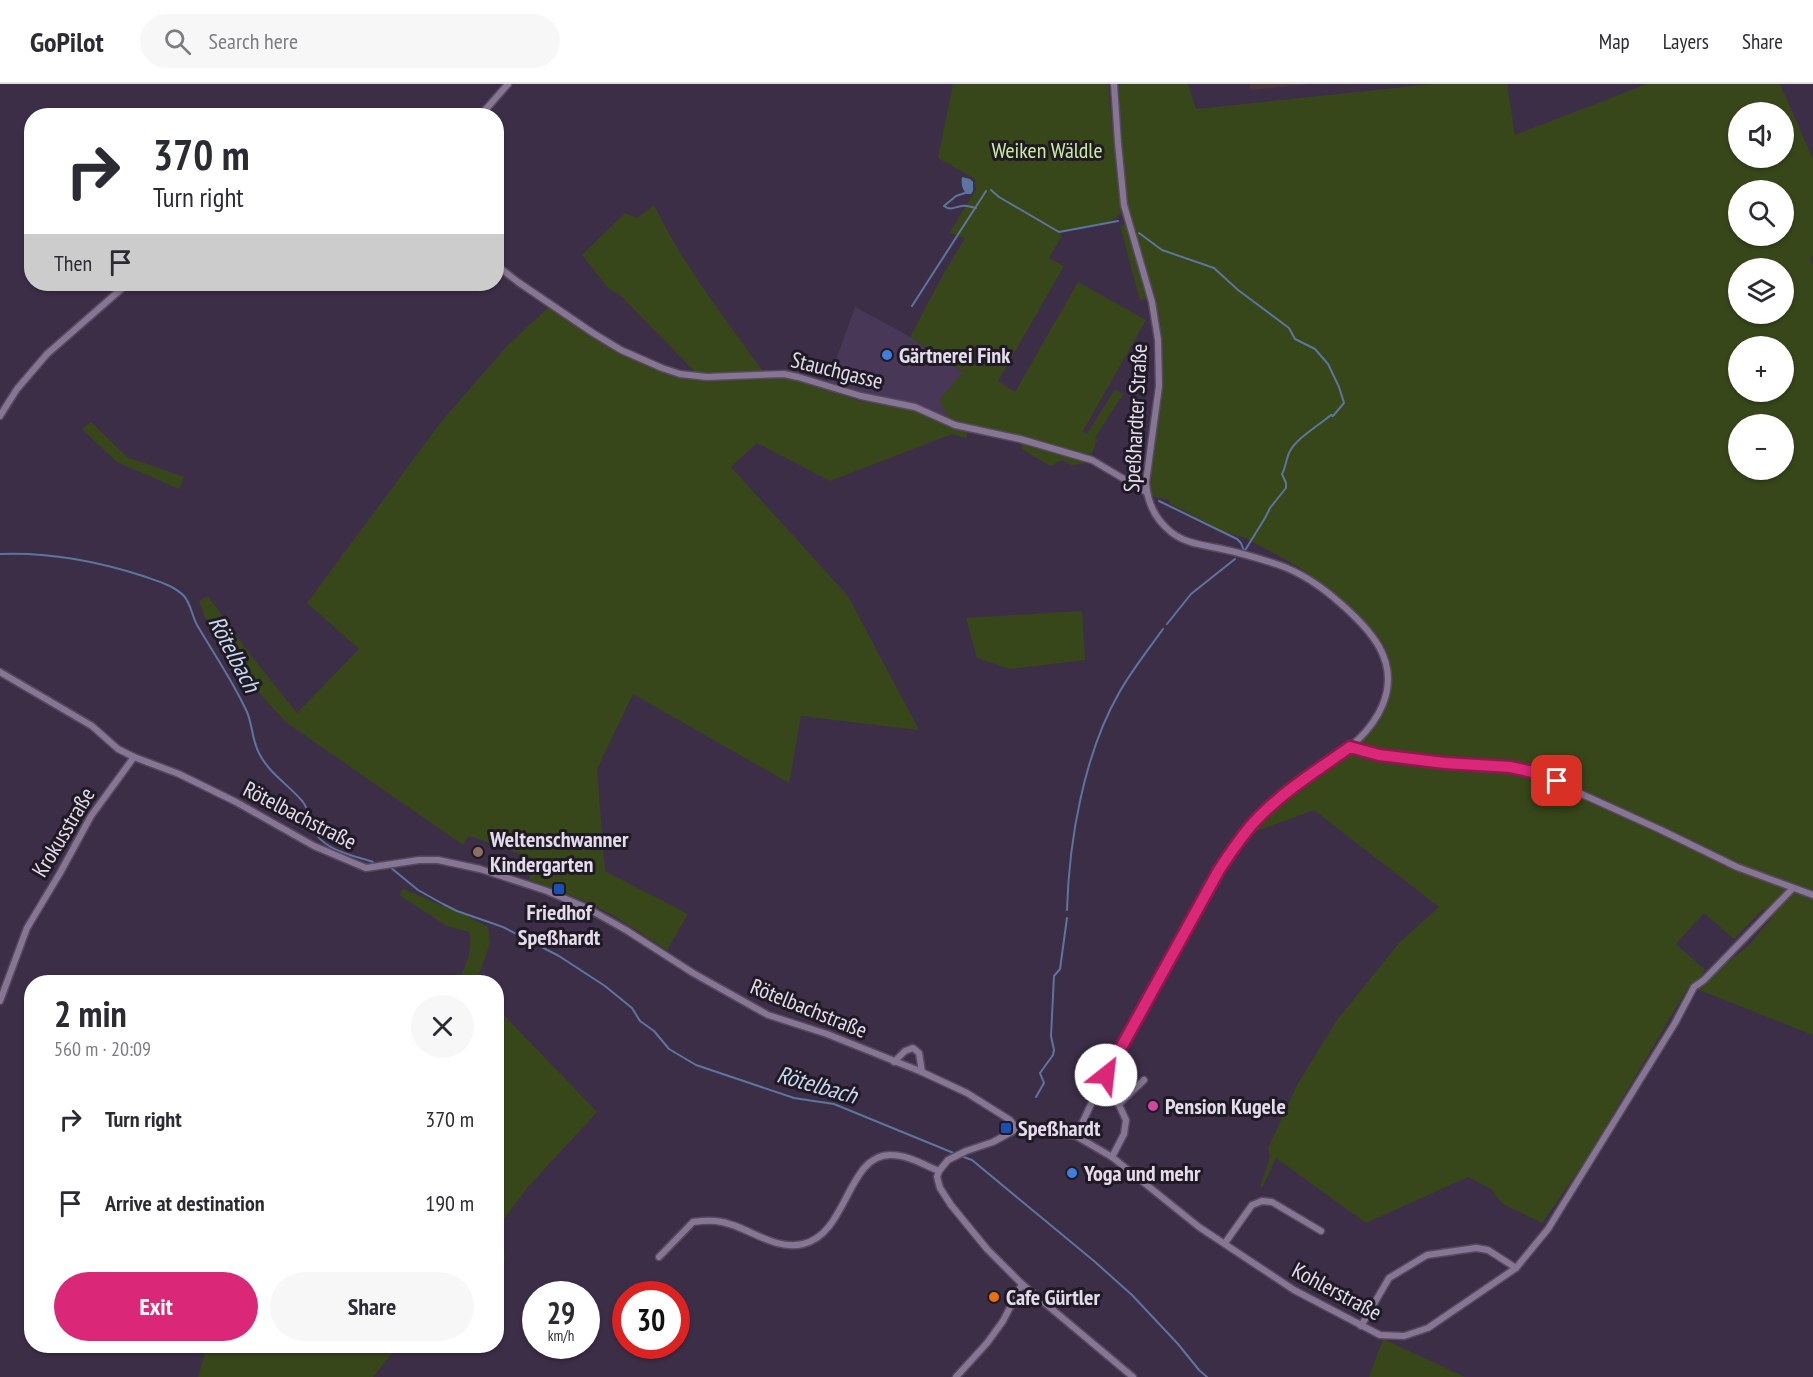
<!DOCTYPE html>
<meta charset="utf-8">
<style>
:root{--surface:#fff;--page:#f7f7f7;--text:#2b2b33;--muted:#7c7c81;--line:#e1e1e2;--accent:#db2777}
body{margin:0;font-family:"PT Sans Narrow",sans-serif;background:var(--page);color:var(--text);height:100vh;display:flex;flex-direction:column;font-size:22px;white-space:nowrap}
*{box-sizing:border-box;margin:0}
p{font-size:20px;color:var(--muted)}
.icon{flex:none;width:33px;height:33px;fill:none;stroke:currentColor;stroke-width:2;stroke-linecap:round;stroke-linejoin:round}
.map{position:relative;flex:1;overflow:hidden}
.details{position:absolute;left:24px;top:891px;width:480px;height:378px;display:flex;flex-direction:column;background:var(--surface);border-radius:24px;box-shadow:0 2px 4px #0004}
.details>*{flex:none}
.guide{position:absolute;left:24px;top:24px;width:480px;height:183px;border-radius:24px;box-shadow:0 2px 4px #0004;background:#fff;color:var(--text);overflow:hidden}
.tools{position:absolute;left:1728px;top:18px;display:grid;gap:12px}
.tools a{display:grid;place-items:center;width:66px;height:66px;border-radius:50%;background:var(--surface);box-shadow:0 2px 4px #0004;font-size:30px}
.speed{position:absolute;left:522px;top:1197px;display:flex;gap:12px;font-size:30px;font-weight:700;text-align:center}
.speed>*{display:grid;place-content:center;width:78px;height:78px;border-radius:50%;background:var(--surface);box-shadow:0 2px 4px #0004;line-height:1}
.speed small{font-size:15px;font-weight:400}
.speed .limit{border:9px solid #d22;background:#fff;color:#111}
.pin{position:absolute;display:grid;place-items:center;width:51px;height:51px;color:#fff;margin:-26px;border-radius:12px;box-shadow:0 3px 9px #0006}
.me{position:absolute;width:66px;margin:-33px;rotate:29deg;stroke-linejoin:round;filter:drop-shadow(0 0 4px #0008)}
.turn{display:flex;align-items:center;gap:21px;height:126px;padding:0 30px;font-size:27px}
.turn .icon{width:78px;height:78px;stroke-width:2.5}
.turn b{display:block;font-size:42px;line-height:51px}
.then{display:flex;align-items:center;height:57px;padding:0 30px;background:#0003;gap:12px;font-size:22px}
.round{display:grid;place-items:center;flex:none;width:63px;height:63px;border-radius:32px;background:var(--page)}
.overview{display:flex;align-items:center;justify-content:space-between;height:102px;padding:0 30px}
h1{font-size:36px;font-weight:700;line-height:45px}
.primary-button{display:flex;gap:12px;margin-top:auto;padding:12px 30px}
.primary-button a{flex:1;height:69px;border-radius:36px;background:var(--accent);color:#fff;font-size:24px;font-weight:700;line-height:69px;text-align:center}
.primary-button a+a{background:var(--page);color:var(--text)}
ul{padding:0;list-style:none}
li{display:flex;align-items:center;gap:18px;height:84px;padding:0 30px}
li div{flex:1}
li b{display:block;font-size:22px}
li em{font-style:normal}
header{display:flex;align-items:center;gap:36px;box-sizing:border-box;height:84px;padding:0 30px;background:var(--surface);border-bottom:2px solid var(--line)}
header strong{font-size:28px}
nav{display:flex;gap:33px;margin-inline-start:auto;font-size:21px}
.search{width:420px;height:54px;background:var(--page);display:flex;align-items:center;gap:15px;box-sizing:border-box;padding:0 21px;border-radius:33px;color:var(--muted);font-size:22px}
.map>svg:first-child{display:block}
.built{fill:#493757}
.industrial{fill:#4b373b}
.green{fill:#37471a;fill-rule:evenodd}
.water{fill:#5c759f}
.lines{fill:none;stroke-linecap:round;stroke-linejoin:round}
.stream{stroke:#5c759f;stroke-width:2}
.street-casing{stroke:#56495f;stroke-width:9}
.street{stroke:#867693;stroke-width:6}
.route-casing{stroke:#8e194d;stroke-width:15}
.route{stroke:#db2777;stroke-width:10}
.shop-dot{fill:#3f7fe0;stroke:#201a25;stroke-width:2}
.education-dot{fill:#8d6e63;stroke:#201a25;stroke-width:2}
.transit-dot{fill:#1a4fb4;stroke:#201a25;stroke-width:2}
.hotel-dot{fill:#d1479c;stroke:#201a25;stroke-width:2}
.food-dot{fill:#e8710a;stroke:#201a25;stroke-width:2}
.labels{text-anchor:middle;stroke-width:6;stroke-linejoin:round;paint-order:stroke}
.park-label{font-size:22px;fill:#cdeca1;stroke:#201a25}
.poi-label{font-size:22px;font-weight:bold;fill:#e4dbec;stroke:#201a25;text-anchor:start}
.street-label{font-size:22px;fill:#e4dbec;stroke:#201a25}
.water-label{font-size:24px;font-style:italic;fill:#c8d7f2;stroke:#201a25}
</style>
<header>
<strong>GoPilot</strong>
<div class="search"><svg class="icon" aria-label="search" viewBox="0 0 24 24"><circle cx="10" cy="10" r="6"/><path d="M15 15l6 6"/></svg>Search here</div>
<nav><a>Map</a><a>Layers</a><a>Share</a></nav>
</header>
<div class="map">
<svg width="1813" height="1293" viewBox="0 0 1813 1293">
<rect width="100%" height="100%" fill="#3d2e48"/>
<!-- built -->
<polygon class="built" points="855,223 905,250 963,288 949,334 904,317 862,310 828,298"/>
<!-- industrial -->
<polygon class="industrial" points="1250,0 1311,0 1250,6"/>
<!-- green -->
<g class="green">
<path d="M953,0H1108L1121,130L1108,139L1057,148L1062,152L1049,174L1064,182L998,297L1015,308L1078,198L1146,236L1083,347L1087,350L1115,305L1123,310L1095,354L1097,356L1088,379L1071,381L1062,376L1050,382L1022,365L1020,352L970,340L966,354L952,350L830,397L757,359L731,383L848,512L919,646L801,632L789,699L633,610L597,685L605,787L688,830L667,866L614,832L587,818L529,796L532,774L469,752L463,761L287,639L256,606L231,570L209,544L199,517L208,512L249,569L297,629L359,565L307,519L441,338L507,262L550,222L620,267L702,295L621,212L608,204L582,171L625,129L637,134L654,121C684,183 727,237 767,293L797,295L860,317L913,326L948,340L949,334L939,316L963,288L910,253L944,189L965,154L949,149L976,106L975,95L938,74Z"/>
<path d="M1119,0H1188L1196,25L1433,0H1507L1515,51L1647,0H1780L1813,75V172L1810,175L1813,180V951L1689,902L1586,1076L1542,1139L1503,1120L1491,1105L1468,1093L1366,1139L1276,1074L1262,1104L1260,1103L1270,1073L1268,1064L1297,1001L1337,936L1400,858L1439,823L1314,726L1248,750L1292,708L1345,671L1370,647L1382,629L1390,606L1389,577L1384,560L1361,533L1336,510L1297,482L1246,454L1224,448L1169,419L1170,416L1150,412L1149,399C1156,346 1168,292 1160,239C1154,203 1138,168 1130,133C1119,90 1121,44 1119,0ZM1738,28H1784V74H1738ZM1738,106H1784V152H1738ZM1738,184H1784V230H1738ZM1738,262H1784V308H1738ZM1738,340H1784V386H1738ZM1763,825L1773,832L1749,861L1719,885L1704,902L1698,897L1705,886L1676,860L1704,829L1734,855Z"/>
<polygon points="1126,140 1148,214 1140,216 1120,142"/>
<polygon points="91,338 127,373 184,393 179,405 117,378 82,345"/>
<polygon points="1082,527 1085,576 1010,585 977,574 966,534"/>
<path d="M403,805L467,832L488,843L490,860L476,898H457C465,886 474,863 469,848L447,842L399,811Z"/>
<polygon points="497,924 597,1028 527,1104 501,1139 505,1175 497,1184"/>
<polygon points="1383,1255 1465,1293 1369,1293"/>
<polygon points="207,1262 398,1262 373,1293 198,1293"/>
</g>
<!-- water -->
<path class="water" d="M962,93L970,95L973,98V107L971,110H966C962,104 961,100 962,93Z"/>
<g class="lines">
<!-- stream -->
<g class="stream">
<polyline points="991,106 999,113 1059,148 1118,137"/>
<path d="M965,109L956,112L944,122C951,127 954,123 962,122C966,121 972,123 976,124"/>
<path d="M1139,149L1162,166L1214,184L1238,206L1289,244L1295,255L1315,265L1328,280L1339,303L1344,319L1333,332L1331,331C1319,341 1296,355 1290,367C1286,374 1286,383 1282,390L1286,399V404L1270,424L1265,434L1244,468"/>
<polyline points="912,222 986,107"/>
<polyline points="1159,417 1237,455 1241,459 1244,467"/>
<path d="M0,470C49,468 97,477 143,492C157,497 173,501 184,512C191,520 192,532 197,541C214,570 233,597 247,628C253,642 252,658 260,671C270,690 290,702 303,718C310,728 308,733 312,743C321,766 352,771 373,778"/>
<polyline points="1167,540 1191,510 1235,475"/>
<polyline points="390,783 418,806 443,820 457,827 503,843 559,872 605,902 632,924 640,937 654,947 669,965 696,981 794,1014 834,1020 956,1070"/>
<path d="M1067,826C1069,756 1084,670 1119,609C1131,587 1148,566 1163,545"/>
<polyline points="1036,1013 1044,999 1040,989 1053,971 1054,966 1051,952 1054,892 1060,885 1067,834"/>
<polyline points="961,1072 972,1076 1094,1177 1132,1211 1178,1260 1199,1286 1207,1293"/>
</g>
<!-- street casing -->
<g class="street-casing">
<g id="street">
<polyline points="480,32 508,0"/>
<polyline points="496,181 518,198 593,249 621,266 662,284 680,290 707,293 784,290 798,293 861,312 915,323 955,341 1020,355 1092,376 1146,408"/>
<polyline points="0,332 17,305 47,270 127,200"/>
<polyline points="0,588 92,642 118,665 134,673 179,690 236,718 314,762 366,784 419,776 438,776 480,785 547,807 587,824 626,846 693,889 768,931 827,950 922,988 967,1009 1010,1036 1017,1045"/>
<polyline points="1350,663 1379,671 1445,679 1510,683 1533,688 1661,746 1737,783 1813,811"/>
<polyline points="0,917 27,844 60,789 91,732 134,673"/>
<polyline points="894,978 905,967 913,964 919,969 922,988"/>
<polyline points="1105,991 1126,1036 1124,1050 1112,1073"/>
<polyline points="1119,1020 1144,996"/>
<path d="M1076,1052L1105,991L1219,786C1231,767 1244,746 1260,732C1275,719 1290,706 1306,695C1336,673 1369,655 1383,620C1400,577 1371,546 1340,519C1322,503 1302,489 1279,481C1261,475 1241,469 1222,465C1204,461 1186,460 1171,448C1155,435 1147,419 1146,398L1159,302L1158,256L1152,218L1124,121L1118,59L1114,0"/>
<polyline points="1225,1159 1252,1121 1262,1117 1272,1118 1321,1147"/>
<path d="M659,1173L693,1138C700,1137 708,1136 716,1137C746,1140 771,1167 803,1160C848,1150 847,1070 891,1071C908,1071 924,1081 939,1087"/>
<polyline points="1361,1242 1389,1194 1427,1171 1476,1164 1488,1166 1516,1184"/>
<polyline points="956,1293 987,1259 1003,1237 1022,1200"/>
<polyline points="1133,1293 1022,1200 987,1165 951,1121 940,1104 937,1093 939,1087 948,1076 966,1067 993,1058 1017,1045 1076,1052 1112,1073 1199,1143 1273,1192 1294,1206 1380,1251 1404,1252 1428,1244 1516,1184 1548,1145 1675,939 1694,903 1704,896 1792,805"/>
</g>
</g>
<!-- street -->
<use href="#street" class="street"/>
</g>
<g class="lines">
<!-- route casing -->
<g class="route-casing">
<path id="route" d="M1106,991L1219,786C1231,768 1243,749 1258,734C1285,706 1319,685 1350,663L1379,671L1445,679L1510,683L1533,688L1557,697"/>
</g>
<!-- route -->
<use href="#route" class="route"/>
</g>
<!-- markers -->
<g class="shop-dot">
<circle cx="887" cy="271" r="6"/>
<circle cx="1072" cy="1089" r="6"/>
</g>
<circle class="education-dot" cx="478" cy="768" r="6"/>
<g class="transit-dot">
<rect x="553" y="799" width="12" height="12" rx="3"/>
<rect x="1000" y="1038" width="12" height="12" rx="3"/>
</g>
<circle class="hotel-dot" cx="1153" cy="1022" r="6"/>
<circle class="food-dot" cx="994" cy="1213" r="6"/>
<g class="labels">
<!-- park labels -->
<g class="park-label">
<text x="1047" y="74">Weiken Wäldle</text>
</g>
<!-- poi labels -->
<g class="poi-label">
<text x="899" y="279">Gärtnerei Fink</text>
<text x="490" y="763">Weltenschwanner<tspan x="490" dy="25">Kindergarten</tspan></text>
<text x="559" y="836" text-anchor="middle">Friedhof<tspan x="559" dy="25">Speßhardt</tspan></text>
<text x="1165" y="1030">Pension Kugele</text>
<text x="1018" y="1052">Speßhardt</text>
<text x="1084" y="1097">Yoga und mehr</text>
<text x="1006" y="1221">Cafe Gürtler</text>
</g>
<!-- street labels -->
<g class="street-label">
<text transform="translate(837 286) rotate(14)" y="8">Stauchgasse</text>
<text transform="translate(1135 334) rotate(-87)" y="8">Speßhardter Straße</text>
<text transform="translate(300 731) rotate(27)" y="8">Rötelbachstraße</text>
<text transform="translate(63 748) rotate(-59)" y="8">Krokusstraße</text>
<text transform="translate(809 924) rotate(22)" y="8">Rötelbachstraße</text>
<text transform="translate(1337 1207) rotate(28)" y="8">Kohlerstraße</text>
</g>
<!-- water labels -->
<g class="water-label">
<text transform="translate(234 570) rotate(62)" y="8">Rötelbach</text>
<text transform="translate(817 1001) rotate(16)" y="8">Rötelbach</text>
</g>
</g>
</svg>
<div class="tools">
<a><svg class="icon" aria-label="sound" viewBox="0 0 24 24"><path d="M4 9h4l5-4v14l-5-4H4zM17 9q2 3 0 6"/></svg></a>
<a><svg class="icon" aria-label="search" viewBox="0 0 24 24"><circle cx="10" cy="10" r="6"/><path d="M15 15l6 6"/></svg></a>
<a><svg class="icon" aria-label="layers" viewBox="0 0 24 24"><path d="M12 4l9 5-9 5-9-5zM3 14l9 5 9-5"/></svg></a>
<a>+</a>
<a>−</a>
</div>
<div class="speed"><div>29<small>km/h</small></div><div class="limit">30</div></div>
<div class="pin" style="left:1557px;top:697px;background:#d93025"><svg class="icon" aria-label="arrive" viewBox="0 0 24 24"><path d="M6 21V4h12l-3 4 3 4H6"/></svg></div>
<svg class="me" style="left:1106px;top:991px" viewBox="-20 -20 40 40"><circle r="19" fill="#fff"/><path d="M0-13L10 11 0 6-10 11z" fill="#db2777"/></svg>
<div class="guide">
<div class="turn"><svg class="icon" aria-label="right" viewBox="0 0 24 24"><path d="M7 20v-9h11M14 6l5 5-5 5"/></svg><div><b>370 m</b>Turn right</div></div>
<div class="then">Then<svg class="icon" aria-label="arrive" viewBox="0 0 24 24"><path d="M6 21V4h12l-3 4 3 4H6"/></svg></div>
</div>
<section class="details">
<div class="overview"><div><h1>2 min</h1><p>560 m · 20:09</p></div><a class="round"><svg class="icon" aria-label="close" viewBox="0 0 24 24"><path d="M6 6l12 12M18 6L6 18"/></svg></a></div>
<ul>
<li><svg class="icon" aria-label="right" viewBox="0 0 24 24"><path d="M7 20v-9h11M14 6l5 5-5 5"/></svg><div><b>Turn right</b></div><em>370 m</em></li>
<li><svg class="icon" aria-label="arrive" viewBox="0 0 24 24"><path d="M6 21V4h12l-3 4 3 4H6"/></svg><div><b>Arrive at destination</b></div><em>190 m</em></li>
</ul>
<div class="primary-button"><a>Exit</a><a>Share</a></div>
</section>
</div>
